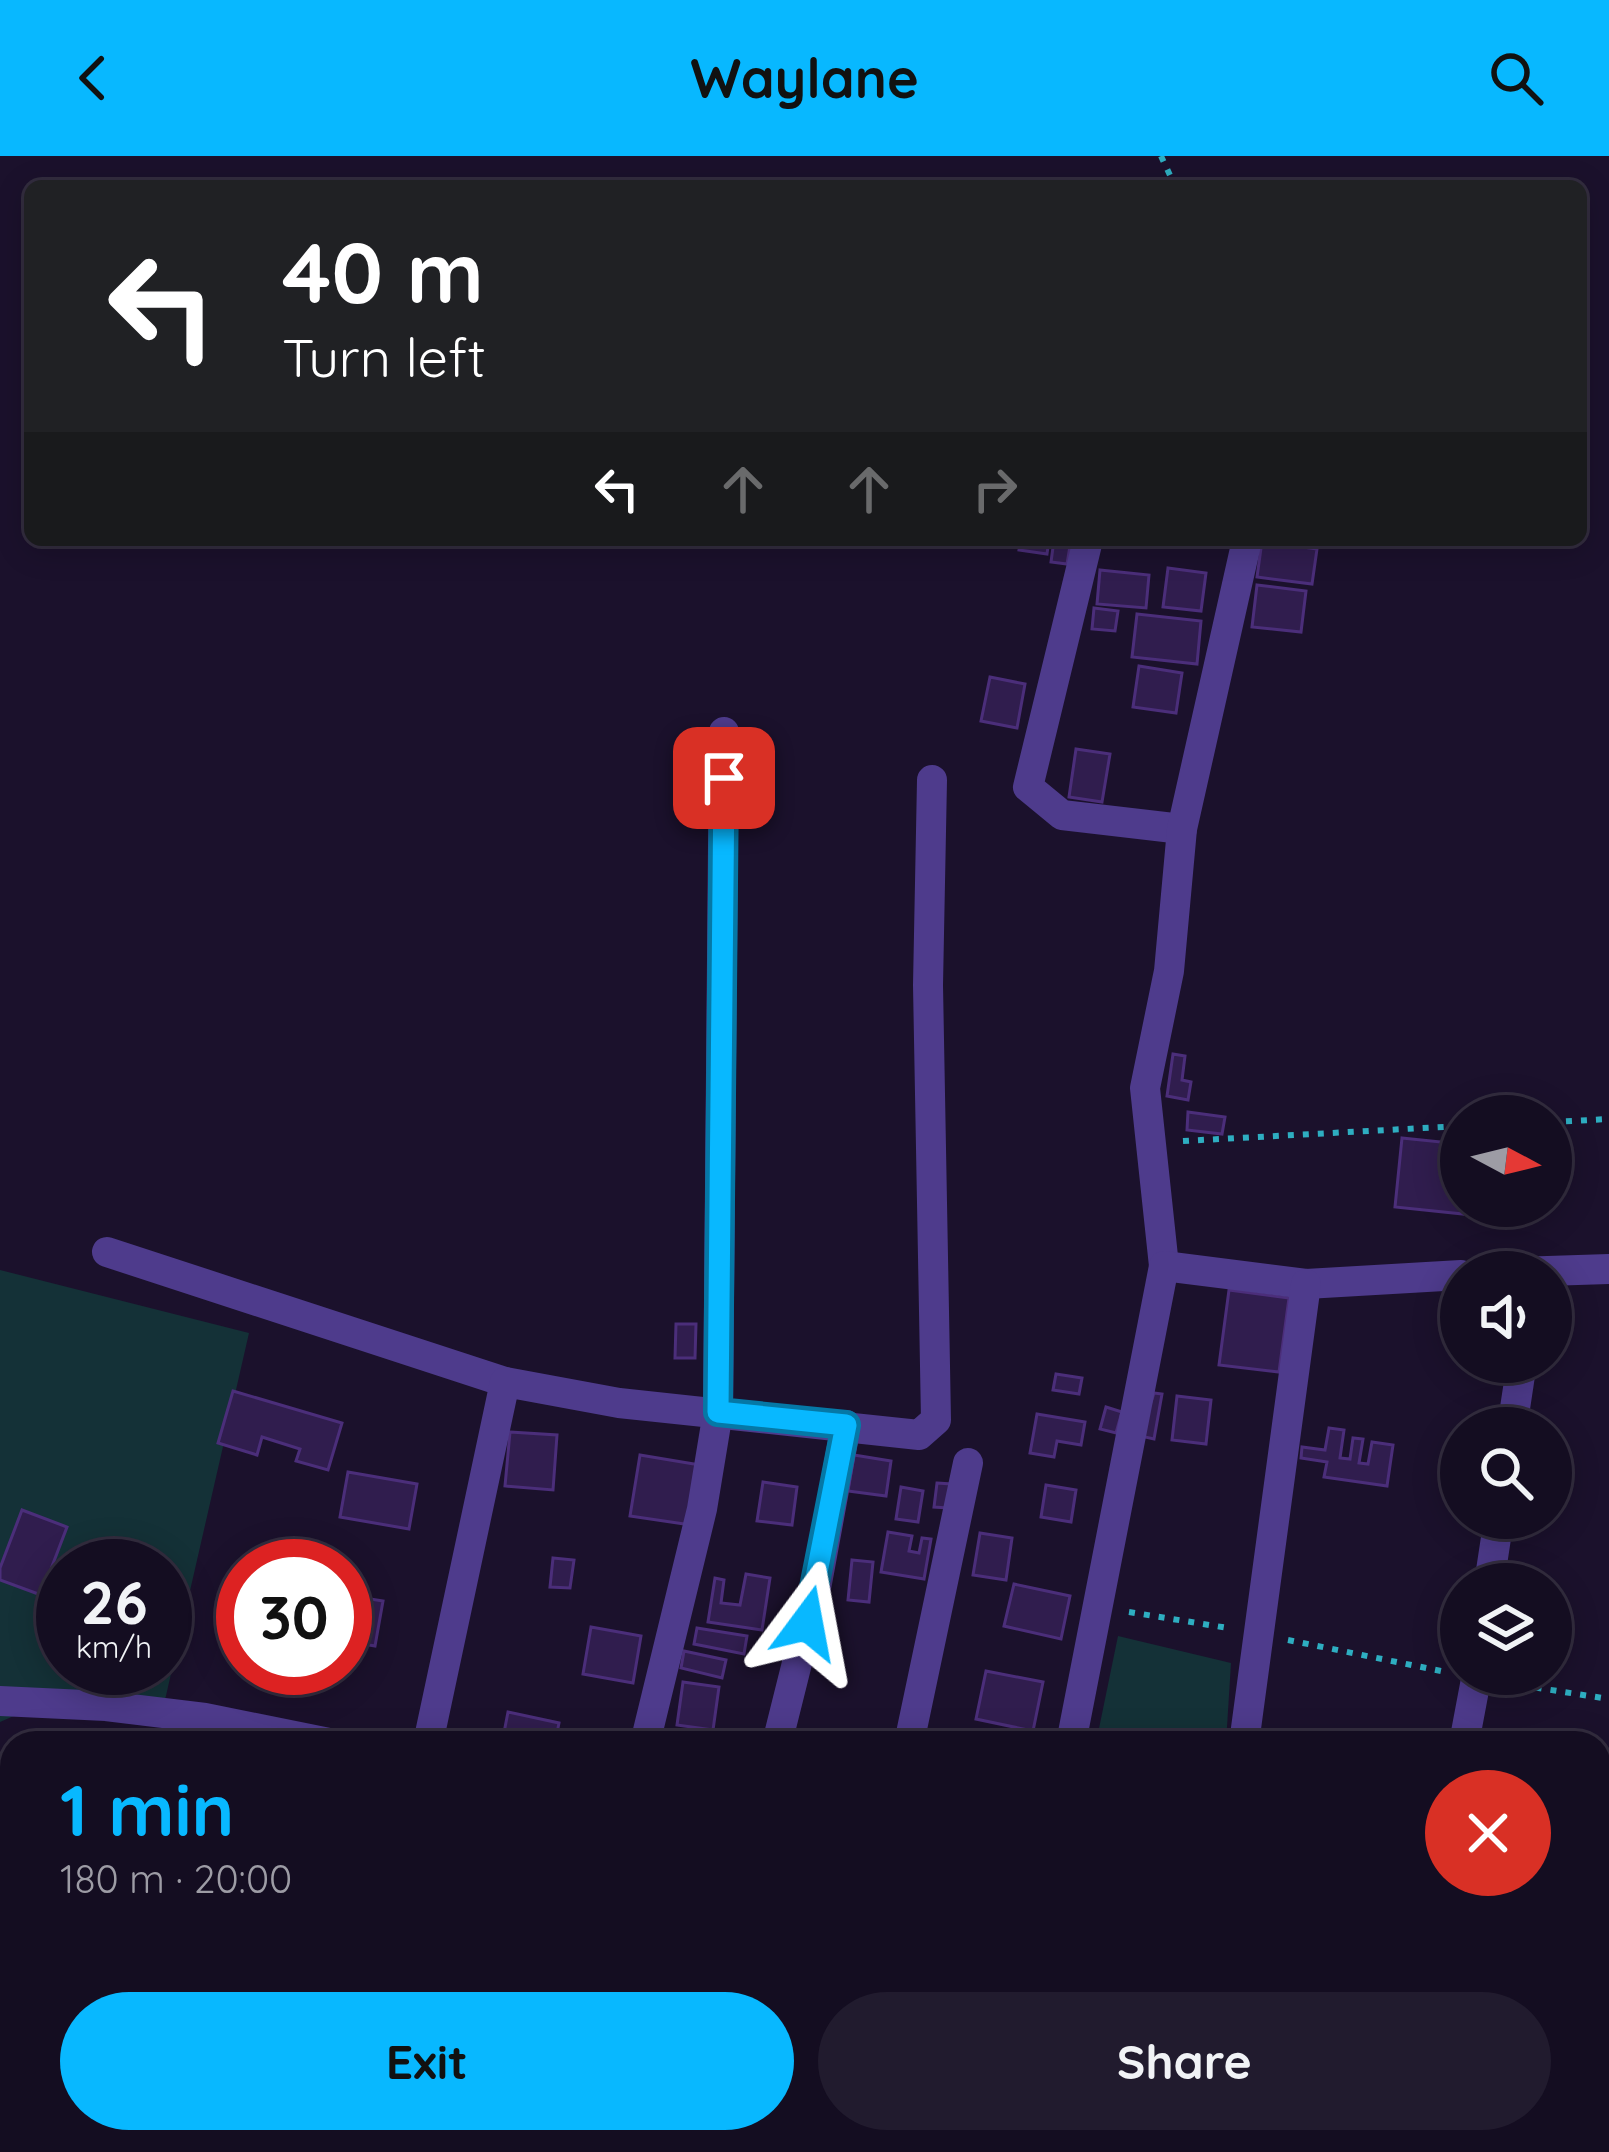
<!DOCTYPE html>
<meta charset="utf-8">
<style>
:root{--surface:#140d21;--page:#211b2e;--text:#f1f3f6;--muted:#9d9ca5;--line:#332d3f;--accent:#08b8ff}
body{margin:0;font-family:Quicksand,sans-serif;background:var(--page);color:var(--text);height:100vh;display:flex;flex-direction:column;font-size:45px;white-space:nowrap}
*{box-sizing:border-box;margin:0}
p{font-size:39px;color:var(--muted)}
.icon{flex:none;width:66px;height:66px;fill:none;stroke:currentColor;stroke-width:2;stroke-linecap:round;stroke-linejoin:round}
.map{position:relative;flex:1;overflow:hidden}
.drawer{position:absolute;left:0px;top:1575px;width:1611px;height:423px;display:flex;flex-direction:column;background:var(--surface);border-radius:36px 36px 0 0;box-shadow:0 6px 30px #0003,0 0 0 3px var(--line)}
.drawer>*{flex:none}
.hud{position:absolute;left:24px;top:24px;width:1563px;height:366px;border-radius:18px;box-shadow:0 6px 30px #0003,0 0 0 3px var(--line);background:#202124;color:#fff;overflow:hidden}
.needle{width:78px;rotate:97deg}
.controls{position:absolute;left:1440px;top:939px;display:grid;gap:24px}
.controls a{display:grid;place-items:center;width:132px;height:132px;border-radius:50%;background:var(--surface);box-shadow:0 6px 30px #0003,0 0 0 3px var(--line);font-size:60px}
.speed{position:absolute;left:36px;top:1383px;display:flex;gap:24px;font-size:60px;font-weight:700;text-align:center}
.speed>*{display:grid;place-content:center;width:156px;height:156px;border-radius:50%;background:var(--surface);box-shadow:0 6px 30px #0003,0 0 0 3px var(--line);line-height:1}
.speed small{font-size:30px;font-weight:400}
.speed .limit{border:18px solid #d22;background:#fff;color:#111}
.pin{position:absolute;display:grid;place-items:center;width:102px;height:102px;color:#fff;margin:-51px;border-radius:24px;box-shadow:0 6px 18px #0006}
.me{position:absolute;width:132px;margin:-66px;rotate:13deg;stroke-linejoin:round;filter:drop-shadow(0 0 9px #0008)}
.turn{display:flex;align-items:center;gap:42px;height:252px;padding:0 60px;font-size:54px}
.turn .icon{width:156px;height:156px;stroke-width:2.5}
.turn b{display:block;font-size:84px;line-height:102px}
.lanes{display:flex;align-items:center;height:114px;padding:0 60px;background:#0003;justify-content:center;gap:60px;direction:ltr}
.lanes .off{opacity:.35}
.round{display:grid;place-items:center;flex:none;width:126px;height:126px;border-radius:63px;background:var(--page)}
.overview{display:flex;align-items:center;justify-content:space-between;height:204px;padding:0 60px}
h1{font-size:72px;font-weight:800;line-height:90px;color:var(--accent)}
.button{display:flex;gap:24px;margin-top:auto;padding:24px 60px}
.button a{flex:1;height:138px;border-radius:72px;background:var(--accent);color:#111;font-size:48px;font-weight:800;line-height:138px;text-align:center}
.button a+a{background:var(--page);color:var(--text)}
header{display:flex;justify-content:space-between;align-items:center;height:156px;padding:0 60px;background:var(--accent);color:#111;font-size:54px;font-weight:800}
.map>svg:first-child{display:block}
.green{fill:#143137;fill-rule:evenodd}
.building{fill:#301d4e;stroke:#4b2e7a;stroke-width:3}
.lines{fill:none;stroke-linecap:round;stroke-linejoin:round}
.path{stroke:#2eaec1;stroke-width:6;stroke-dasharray:6 9;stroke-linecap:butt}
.minor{stroke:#4e3b8c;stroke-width:30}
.route-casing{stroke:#0578a6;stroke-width:30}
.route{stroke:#08b8ff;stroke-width:21}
</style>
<header><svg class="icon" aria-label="back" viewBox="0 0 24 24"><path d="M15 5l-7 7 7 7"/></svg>Waylane<svg class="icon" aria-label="search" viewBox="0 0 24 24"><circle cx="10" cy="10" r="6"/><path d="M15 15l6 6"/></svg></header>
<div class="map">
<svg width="1609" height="1996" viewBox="0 0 1609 1996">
<rect width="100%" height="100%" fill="#1b112c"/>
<!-- green -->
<g class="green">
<path d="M0,1114L249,1177L165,1544L55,1542L0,1566ZM63,1410H165V1512H63Z"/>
<polygon points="1118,1480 1231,1507 1226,1587 1096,1587"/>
<polygon points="12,1752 12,1986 74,1986 72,1996 0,1996 0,1754"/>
</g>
<!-- building -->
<g class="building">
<polygon points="1021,384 1049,384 1047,398 1019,394"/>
<polygon points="1054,384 1071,384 1067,408 1051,406"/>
<polygon points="1262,385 1317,393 1312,428 1257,421"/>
<polygon points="1168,412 1206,417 1201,455 1163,451"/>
<polygon points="1100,414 1149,419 1146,452 1097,448"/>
<polygon points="1257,429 1306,435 1301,476 1252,471"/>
<polygon points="1094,452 1118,455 1115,475 1092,473"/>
<polygon points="1137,458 1201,465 1197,508 1132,501"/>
<polygon points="1139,510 1182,517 1176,557 1133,551"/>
<polygon points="990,521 1025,528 1017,572 981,565"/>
<polygon points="1076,593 1110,598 1102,646 1069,641"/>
<polygon points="1173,898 1185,900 1182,924 1191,926 1188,944 1167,940"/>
<polygon points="1188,956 1225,961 1222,978 1187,974"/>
<polygon points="1402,982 1461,988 1463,1058 1395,1051"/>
<polygon points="1229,1134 1289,1142 1279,1216 1219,1209"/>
<polygon points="676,1168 696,1168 695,1202 675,1202"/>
<polygon points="1056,1218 1082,1222 1079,1238 1053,1234"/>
<polygon points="233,1235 342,1267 328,1314 296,1305 300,1293 262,1281 257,1299 218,1287"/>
<polygon points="1154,1237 1162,1238 1154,1283 1140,1280"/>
<polygon points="1177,1240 1211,1244 1206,1288 1172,1284"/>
<polygon points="1106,1251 1122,1256 1116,1277 1100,1273"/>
<polygon points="1037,1258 1085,1266 1081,1289 1057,1285 1054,1301 1030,1297"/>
<polygon points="1329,1272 1344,1274 1340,1302 1350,1303 1353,1282 1363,1283 1359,1307 1368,1308 1372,1286 1393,1289 1387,1330 1324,1321 1327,1306 1301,1302 1302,1291 1325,1294"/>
<polygon points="510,1276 557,1279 553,1334 505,1330"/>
<polygon points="640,1299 700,1309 691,1369 630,1360"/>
<polygon points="854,1299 891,1305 886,1340 848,1335"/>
<polygon points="348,1316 417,1328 409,1373 340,1361"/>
<polygon points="763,1326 797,1331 792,1369 757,1365"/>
<polygon points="937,1327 951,1328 948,1352 934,1351"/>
<polygon points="1046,1329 1076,1334 1071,1366 1041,1361"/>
<polygon points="901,1331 923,1335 918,1366 896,1363"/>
<polygon points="22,1354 67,1371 41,1439 0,1424 0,1412"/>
<polygon points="888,1376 912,1380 909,1395 919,1397 922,1382 931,1383 924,1423 881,1416"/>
<polygon points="980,1377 1012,1382 1006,1424 973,1419"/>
<polygon points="553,1402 574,1404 570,1432 550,1431"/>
<polygon points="852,1404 873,1406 869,1446 848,1444"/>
<polygon points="746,1418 770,1422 762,1474 708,1466 715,1422 724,1424 721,1447 740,1449"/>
<polygon points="1014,1428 1070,1440 1061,1483 1004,1470"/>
<polygon points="345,1439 383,1445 375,1490 345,1485"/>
<polygon points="591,1471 641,1480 633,1527 583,1518"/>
<polygon points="697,1472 747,1480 744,1498 694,1488"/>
<polygon points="684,1495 726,1504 722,1522 681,1512"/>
<polygon points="986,1515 1043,1526 1033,1575 976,1563"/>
<polygon points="683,1526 719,1531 713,1574 677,1569"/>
<polygon points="508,1556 559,1567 555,1587 502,1587"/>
<polygon points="985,1576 1029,1584 1028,1587 983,1587"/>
<polygon points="1599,1665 1609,1667 1609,1716 1599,1714"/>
<polygon points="112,1986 154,1986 182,1991 181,1996 110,1996"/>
<polygon points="512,1986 549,1986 548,1996 510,1996"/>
<polygon points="675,1986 737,1986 765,1994 672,1996"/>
<polygon points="1223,1986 1286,1986 1284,1996 1221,1996"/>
</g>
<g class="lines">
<!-- path -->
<g class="path">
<polyline points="1161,0 1175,30"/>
<polyline points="1551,966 1609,963"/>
<polyline points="1183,985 1461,970"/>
<polyline points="1129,1456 1228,1472"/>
<polyline points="1288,1484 1446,1516"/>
<polyline points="1506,1527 1609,1543"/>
</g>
<!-- minor -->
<g class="minor">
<polyline points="1088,384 1028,631 1062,659 1182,673"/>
<polyline points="107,1096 505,1226"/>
<polyline points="1164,1110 1145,932 1169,815 1182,673 1247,384"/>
<polyline points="1516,1116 1609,1113"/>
<polyline points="1512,1272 1522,1206"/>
<polyline points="1489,1428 1499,1362"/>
<polyline points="0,1545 106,1550 205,1562 329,1587"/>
<polyline points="428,1587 505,1226 619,1247 919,1279 936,1264 928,829 932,624"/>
<polyline points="645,1587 702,1353 718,1256 724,576"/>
<polyline points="777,1587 817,1427 846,1269"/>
<polyline points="909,1587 968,1307"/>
<polyline points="1071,1587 1164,1110 1306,1128 1461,1119"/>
<polyline points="1244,1587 1306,1128"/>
<polyline points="1464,1587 1477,1518"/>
<polyline points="86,1996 89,1986"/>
<polyline points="282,1996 284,1986"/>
<polyline points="483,1996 486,1986"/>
<polyline points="602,1996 604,1986"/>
<polyline points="783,1996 785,1986"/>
<polyline points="982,1996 984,1986"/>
<polyline points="1399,1996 1400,1986"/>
</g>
</g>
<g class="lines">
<!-- route casing -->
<g class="route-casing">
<polyline id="route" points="724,622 718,1256 846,1269 807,1467"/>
</g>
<!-- route -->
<use href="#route" class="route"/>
</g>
</svg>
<div class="controls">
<a><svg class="needle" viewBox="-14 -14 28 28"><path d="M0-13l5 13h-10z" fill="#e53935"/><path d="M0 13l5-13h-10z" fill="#9d9ca5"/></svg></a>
<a><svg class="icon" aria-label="sound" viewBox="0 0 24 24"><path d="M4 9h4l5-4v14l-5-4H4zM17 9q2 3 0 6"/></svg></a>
<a><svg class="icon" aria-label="search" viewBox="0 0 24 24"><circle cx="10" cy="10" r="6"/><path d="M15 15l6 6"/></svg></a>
<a><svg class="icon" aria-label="layers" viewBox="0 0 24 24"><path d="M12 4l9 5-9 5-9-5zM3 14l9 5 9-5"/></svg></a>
</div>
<div class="speed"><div>26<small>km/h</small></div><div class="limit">30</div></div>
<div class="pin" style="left:724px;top:622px;background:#d93025"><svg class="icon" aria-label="arrive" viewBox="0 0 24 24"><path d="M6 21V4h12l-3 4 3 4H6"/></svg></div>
<svg class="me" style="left:807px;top:1467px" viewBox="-20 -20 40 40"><path d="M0-17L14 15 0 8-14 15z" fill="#08b8ff" stroke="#fff" stroke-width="4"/></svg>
<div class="hud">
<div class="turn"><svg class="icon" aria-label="left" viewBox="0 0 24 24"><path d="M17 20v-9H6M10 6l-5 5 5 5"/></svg><div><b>40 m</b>Turn left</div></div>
<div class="lanes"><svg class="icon" aria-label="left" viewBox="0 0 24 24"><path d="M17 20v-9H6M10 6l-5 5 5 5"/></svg><svg class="icon off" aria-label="ahead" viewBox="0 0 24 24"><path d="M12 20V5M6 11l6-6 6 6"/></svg><svg class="icon off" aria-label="ahead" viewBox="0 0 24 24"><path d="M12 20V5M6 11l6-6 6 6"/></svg><svg class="icon off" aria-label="right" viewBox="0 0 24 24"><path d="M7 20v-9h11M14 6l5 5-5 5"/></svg></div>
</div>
<section class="drawer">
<div class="overview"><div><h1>1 min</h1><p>180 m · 20:00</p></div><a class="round" style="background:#d93025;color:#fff"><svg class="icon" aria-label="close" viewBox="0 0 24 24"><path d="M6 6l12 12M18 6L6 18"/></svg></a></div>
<div class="button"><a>Exit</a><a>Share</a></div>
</section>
</div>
